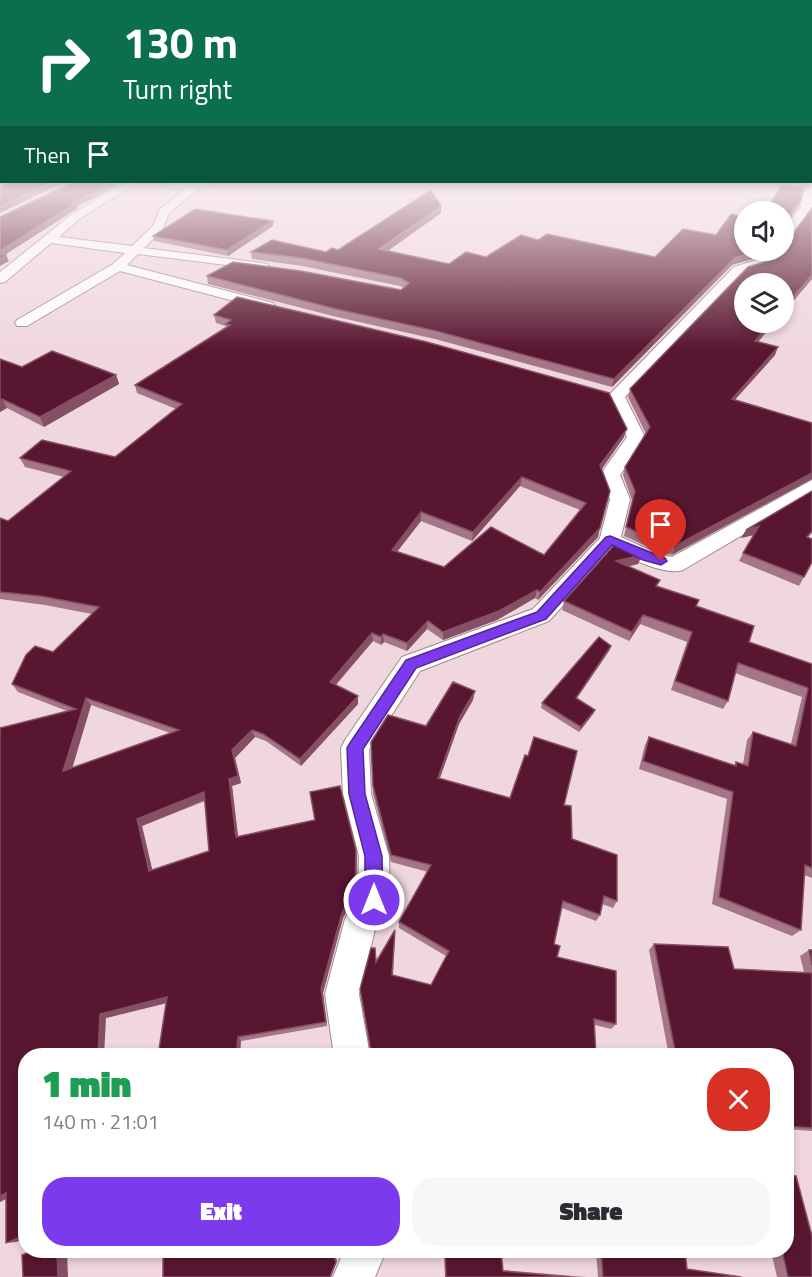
<!DOCTYPE html>
<meta charset="utf-8">
<style>
:root{--surface:#fff;--page:#f7f7f7;--text:#2b2b33;--muted:#7c7c81;--accent:#7c3aed}
body{margin:0;font-family:"Titillium Web",sans-serif;background:var(--page);color:var(--text);height:100vh;display:flex;flex-direction:column;font-size:22px;white-space:nowrap}
*{box-sizing:border-box;margin:0}
p{font-size:20px;color:var(--muted)}
.icon{flex:none;width:33px;height:33px;fill:none;stroke:currentColor;stroke-width:2;stroke-linecap:round;stroke-linejoin:round}
.map{position:relative;flex:1;overflow:hidden}
.sheet{position:absolute;left:18px;top:1048px;width:776px;height:210px;display:flex;flex-direction:column;background:var(--surface);border-radius:24px;box-shadow:0 3px 9px #0003}
.sheet>*{flex:none}
.top-card{position:absolute;left:0px;top:0px;width:813px;height:183px;box-shadow:0 3px 9px #0003;background:#0b6e4f;color:#fff;overflow:hidden}
.fabs{position:absolute;left:734px;top:201px;display:grid;gap:12px}
.fabs a{display:grid;place-items:center;width:60px;height:60px;border-radius:50%;background:var(--surface);box-shadow:0 3px 9px #0003;font-size:30px}
.pin{position:absolute;display:grid;place-items:center;width:51px;height:51px;color:#fff;margin:-62px -26px;border-radius:50% 50% 50% 0;rotate:-45deg;box-shadow:0 0 6px #0007}
.pin .icon{rotate:45deg}
.me{position:absolute;width:66px;margin:-33px;rotate:0deg;stroke-linejoin:round;filter:drop-shadow(0 0 4px #0008)}
.turn{display:flex;align-items:center;gap:21px;height:126px;padding:0 24px;font-size:27px}
.turn .icon{width:78px;height:78px;stroke-width:2.5}
.turn b{display:block;font-size:42px;line-height:51px}
.then{display:flex;align-items:center;height:57px;padding:0 24px;background:#0003;gap:12px;font-size:22px}
.round{display:grid;place-items:center;flex:none;width:63px;height:63px;border-radius:24px;background:var(--page)}
.head{display:flex;align-items:center;justify-content:space-between;height:102px;padding:0 24px}
h1{font-size:36px;font-weight:800;line-height:45px;color:#1e9e55}
.action{display:flex;gap:12px;margin-top:auto;padding:12px 24px}
.action a{flex:1;height:69px;border-radius:24px;background:var(--accent);color:#fff;font-size:24px;font-weight:800;line-height:69px;text-align:center}
.action a+a{background:var(--page);color:var(--text)}
.map>svg:first-child{display:block}
.lines{fill:none;stroke-linecap:round;stroke-linejoin:round}
.street-casing{stroke:#a18a90;stroke-width:2}
.secondary-casing{stroke:#a18a90;stroke-width:2}
.street{fill:#fff;fill-rule:evenodd}
.secondary{fill:#fff;fill-rule:evenodd}
.wall{fill:#a47687;fill-rule:evenodd}
.shaded-wall{fill:#865064}
.building{fill:#591630;stroke:#865064;stroke-width:1.5;fill-rule:evenodd}
.route{fill:#7c3aed;stroke:#51269a;stroke-width:1.5}
</style>
<div class="map">
<svg width="812" height="1277" viewBox="0 0 812 1277">
<rect width="100%" height="100%" fill="#f0d7de"/>
<g class="lines">
<!-- street casing -->
<g class="street-casing">
<g id="street">
<polygon points="126,182 138,182 79,219 59,237 132,246 153,226 160,209 193,183 201,183 201,187 169,213 162,230 144,248 262,263 267,264 269,267 267,270 138,254 127,265 273,303 275,306 273,309 268,310 120,271 27,326 17,326 15,323 17,320 113,264 125,253 51,243 5,282 0,283 0,272 71,215"/>
<polygon points="808,202 812,203 812,207 787,241 783,242 783,230 804,203"/>
<path d="M766,250H779L770,265L744,273L625,397L645,437L620,475L630,499L621,537L654,552L672,557L812,480V494L683,570C664,576 631,558 613,550L549,621L420,671L369,750L371,794L389,856L390,900L376,926L359,994L370,1056H334L325,994L345,919L358,895L359,856L343,794L341,748L345,740L402,657L533,609L600,538L610,499L600,475L627,437L608,396L734,267L760,259Z"/>
<polygon points="344,1251 386,1251 375,1277 333,1277"/>
</g>
</g>
<!-- secondary casing -->
<g class="secondary-casing">
<g id="secondary">
<path d="M160,182H213C203,192 170,192 160,182Z"/>
<polygon points="812,184 812,211 803,208 800,205 805,188"/>
</g>
</g>
<!-- street -->
<use href="#street" class="street"/>
<!-- secondary -->
<use href="#secondary" class="secondary"/>
</g>
<!-- wall -->
<g class="wall">
<polygon points="801,200 798,207 784,226 784,235 812,279 783,313 783,284 758,342 775,355 735,400 672,555 655,550 624,536 632,500 623,475 625,467 646,434 628,397 630,389 783,250 783,212"/>
<polygon points="441,213 388,251 449,264 486,257 538,240 655,257 759,257 732,265 612,387 435,339 337,317 208,284 207,276 401,290 404,288 400,286 302,266 252,259 251,252 326,252 338,250"/>
<polygon points="273,226 228,256 154,241 153,236"/>
<path d="M237,297L624,437L602,469L598,537L538,600L535,598L497,620L443,640L427,629L407,651L384,642L381,645L373,641L336,685L358,696V704L301,766L266,741L255,737L235,758L241,783L232,786L238,837L357,856L356,894L352,901H348V908L343,918L323,993L327,1026L241,1041L166,1003L106,1018L26,1056V1238L16,1242L6,1199L0,1202V728L67,711L18,692L12,684L53,652L92,614L45,605L0,599V518L8,521L64,477L25,467L20,458L115,457L176,409L137,393L135,385L226,328V326L216,323L214,315ZM520,486L580,510L544,555L444,567L397,552L421,521L472,541ZM91,705L170,733L72,768ZM205,801L209,851L152,870L142,826Z"/>
<polygon points="0,359 22,367 116,375 119,384 44,427 7,408 0,412"/>
<polygon points="812,491 812,533 808,537 804,577 799,586 739,561 753,535 741,538"/>
<polygon points="642,555 638,564 629,566 658,586 696,606 749,642 812,664 812,878 804,875 801,930 792,936 712,904 727,799 639,769 645,745 649,737 734,765 736,762 743,764 747,740 753,732 791,744 802,697 735,673 728,701 723,709 671,690 687,642 640,624 629,641 562,610 564,601"/>
<polygon points="611,646 609,651 577,698 595,710 593,714 579,732 541,708 542,703"/>
<polygon points="473,700 459,724 440,778 510,798 564,805 572,839 617,901 613,908 602,904 600,915 596,921 562,908 554,944 557,957 616,1024 611,1029 595,1025 369,1054 371,1052 377,962 395,936 393,975 431,985 446,956 399,928 399,922 428,872 391,862 373,794 371,742 426,726"/>
<polygon points="654,944 734,969 804,972 800,956 809,950 812,950 812,1131 786,1129 786,1056 669,1056 649,950"/>
<polygon points="444,1251 501,1251 503,1270 586,1277 445,1277"/>
<polygon points="596,1251 685,1251 687,1269 744,1277 598,1277"/>
<polygon points="771,1251 786,1251 812,1277 777,1277"/>
</g>
<!-- shaded-wall -->
<g class="shaded-wall">
<polygon points="53,182 65,182 0,213 0,206"/>
<polygon points="111,182 121,182 95,198 77,206 78,208 0,258 0,251 71,203"/>
<polygon points="801,200 798,207 783,227 783,224"/>
<polygon points="441,206 441,213 380,256 379,249"/>
<polygon points="273,221 273,226 228,256 227,250"/>
<polygon points="758,250 764,250 759,257 732,265 612,387 614,379 735,258"/>
<polygon points="6,255 9,261 0,266 0,259"/>
<polygon points="812,275 812,279 783,313 783,309"/>
<polygon points="771,322 775,322 752,349 755,341"/>
<polygon points="778,347 775,355 728,407 732,399"/>
<polygon points="116,375 119,384 44,427 40,417"/>
<polygon points="2,399 7,408 0,412 0,400"/>
<polygon points="627,429 624,437 598,474 600,465"/>
<polygon points="812,473 812,479 672,555 675,546"/>
<polygon points="522,477 520,486 472,541 473,532"/>
<polygon points="421,512 421,521 392,558 392,550"/>
<polygon points="759,526 754,535 741,538 746,530"/>
<polygon points="600,528 598,537 538,600 540,592"/>
<polygon points="642,555 638,564 613,570 616,561"/>
<polygon points="537,590 535,598 497,620 443,640 443,632"/>
<polygon points="643,615 640,624 629,641 632,632"/>
<polygon points="428,621 427,629 407,651 407,643"/>
<polygon points="372,633 373,641 331,690 330,682"/>
<polygon points="383,634 384,642 381,645 381,637"/>
<polygon points="611,646 609,651 574,702 576,698"/>
<polygon points="475,691 473,700 459,724 437,786 438,778 460,716"/>
<polygon points="358,696 358,704 301,766 300,759"/>
<polygon points="86,698 91,705 69,779 63,771"/>
<polygon points="595,710 593,714 579,732 581,727"/>
<polygon points="252,730 255,737 235,758 241,783 232,786 239,844 236,837 229,779 232,750"/>
<polygon points="204,792 207,799 142,826 154,877 149,871 137,819"/>
<polygon points="356,850 357,856 356,894 352,901 351,895"/>
<polygon points="347,895 348,908 343,918 323,993 327,1026 326,1022 321,989"/>
<polygon points="167,997 171,1002 106,1018 104,1056 98,1056 100,1014"/>
<polygon points="238,1037 241,1041 240,1056 236,1056"/>
<polygon points="6,1193 15,1194 0,1202 0,1196"/>
<polygon points="26,1235 26,1238 16,1242 6,1243"/>
<polygon points="57,1251 67,1251 68,1277 58,1277"/>
<polygon points="331,1251 333,1251 337,1261 331,1277 330,1277"/>
</g>
<!-- building -->
<g class="building">
<polygon points="0,170 2,170 2,182 53,182 0,206"/>
<polygon points="73,182 111,182 94,193 71,203 76,203 0,251 0,217"/>
<polygon points="782,185 803,188 801,200 783,223 784,235 786,237 792,235 812,208 812,275 783,309 783,284 744,284 744,322 771,322 755,341 778,347 732,399 812,423 812,473 675,546 658,541 626,527 635,491 625,467 650,427 630,389 748,267 775,259 779,250 783,250 783,212 765,212"/>
<polygon points="431,190 441,206 379,249 449,264 466,252 486,257 521,235 538,240 547,234 655,257 683,229 716,235 731,214 744,217 744,250 758,250 735,258 614,379 436,331 336,309 207,276 233,262 301,271 401,290 409,283 400,278 301,258 251,252 272,240 326,252 332,248 338,250"/>
<polygon points="195,209 273,221 227,250 153,236"/>
<polygon points="0,254 6,255 0,259"/>
<path d="M237,297L427,342L609,393L627,429L600,465L610,491L600,528L540,592L537,590L499,611L443,632L428,621L407,643L383,634L381,637L372,633L330,682L358,696L300,759L263,734L252,730L232,750L238,776L229,779L236,837L315,820L310,792L340,786L356,850L355,888L351,895H347V902L342,913L321,989L326,1022L238,1037L236,1056H158L167,997L100,1014L98,1056H26V1235L6,1243V1193L0,1196V728L76,709L12,684L26,655L35,646L53,652L99,607L40,596L0,592V518L8,521L71,471L20,458L42,440L115,457L182,404L135,385L230,325L225,324L231,320L214,315ZM522,477L586,503L544,555L491,527L444,567L392,550L421,512L473,532ZM86,698L179,730L63,771ZM204,792L209,851L149,871L137,819Z"/>
<polygon points="52,351 116,375 40,417 2,399 0,400 0,359 22,367"/>
<polygon points="812,491 812,531 807,537 812,539 812,562 804,577 743,553 759,526 746,530"/>
<polygon points="616,543 642,555 616,561 660,580 656,586 699,600 696,606 754,626 749,642 812,664 812,868 805,865 801,930 719,897 733,792 643,761 649,737 736,766 736,762 748,766 753,732 796,746 808,688 738,663 728,701 675,681 692,632 643,615 632,632 564,601"/>
<polygon points="599,637 611,646 576,698 595,710 581,727 542,703"/>
<polygon points="453,682 475,691 460,716 438,778 510,798 525,755 528,756 534,737 577,751 564,805 571,806 572,839 617,855 617,901 604,896 600,915 563,901 554,944 560,946 557,957 616,971 616,1024 594,1019 596,1056 361,1056 361,1054 369,1054 371,1052 360,989 371,948 375,948 376,962 395,930 392,975 431,985 449,951 399,922 431,865 391,855 373,786 371,742 388,715 426,726"/>
<polygon points="654,944 728,947 734,969 812,973 812,1128 786,1126 786,1056 676,1056"/>
<polygon points="809,950 812,950 812,965"/>
<polygon points="786,1175 796,1176 812,1236 812,1277 788,1277 782,1251 786,1251"/>
<polygon points="32,1251 57,1251 58,1277 23,1277 22,1255"/>
<polygon points="163,1251 331,1251 336,1262 330,1277 163,1277"/>
<polygon points="445,1251 501,1251 503,1271 570,1277 446,1277"/>
<polygon points="601,1251 685,1251 687,1269 741,1277 603,1277"/>
</g>
<!-- sky -->
<linearGradient id="sky" x2="0" y2="1"><stop stop-color="#67aec3"/><stop offset="0.49" stop-color="#f8edf0"/><stop offset="1" stop-color="#f8edf0" stop-opacity="0"/></linearGradient>
<rect width="812" height="349" fill="url(#sky)"/>
<!-- route -->
<polygon class="route" points="610,536 665,558 667,561 661,565 643,560 612,545 546,619 416,668 363,749 365,794 382,856 383,900 380,906 374,909 368,906 365,900 365,856 349,794 347,748 350,743 406,660 537,612 606,537"/>
</svg>
<div class="fabs">
<a><svg class="icon" aria-label="sound" viewBox="0 0 24 24"><path d="M4 9h4l5-4v14l-5-4H4zM17 9q2 3 0 6"/></svg></a>
<a><svg class="icon" aria-label="layers" viewBox="0 0 24 24"><path d="M12 4l9 5-9 5-9-5zM3 14l9 5 9-5"/></svg></a>
</div>
<div class="pin" style="left:661px;top:561px;background:#d93025"><svg class="icon" aria-label="arrive" viewBox="0 0 24 24"><path d="M6 21V4h12l-3 4 3 4H6"/></svg></div>
<svg class="me" style="left:374px;top:900px" viewBox="-20 -20 40 40"><circle r="17" fill="#7c3aed" stroke="#fff" stroke-width="3"/><path d="M0-11L8 9 0 5-8 9z" fill="#fff"/></svg>
<div class="top-card">
<div class="turn"><svg class="icon" aria-label="right" viewBox="0 0 24 24"><path d="M7 20v-9h11M14 6l5 5-5 5"/></svg><div><b>130 m</b>Turn right</div></div>
<div class="then">Then<svg class="icon" aria-label="arrive" viewBox="0 0 24 24"><path d="M6 21V4h12l-3 4 3 4H6"/></svg></div>
</div>
<section class="sheet">
<div class="head"><div><h1>1 min</h1><p>140 m · 21:01</p></div><a class="round" style="background:#d93025;color:#fff"><svg class="icon" aria-label="close" viewBox="0 0 24 24"><path d="M6 6l12 12M18 6L6 18"/></svg></a></div>
<div class="action"><a>Exit</a><a>Share</a></div>
</section>
</div>
